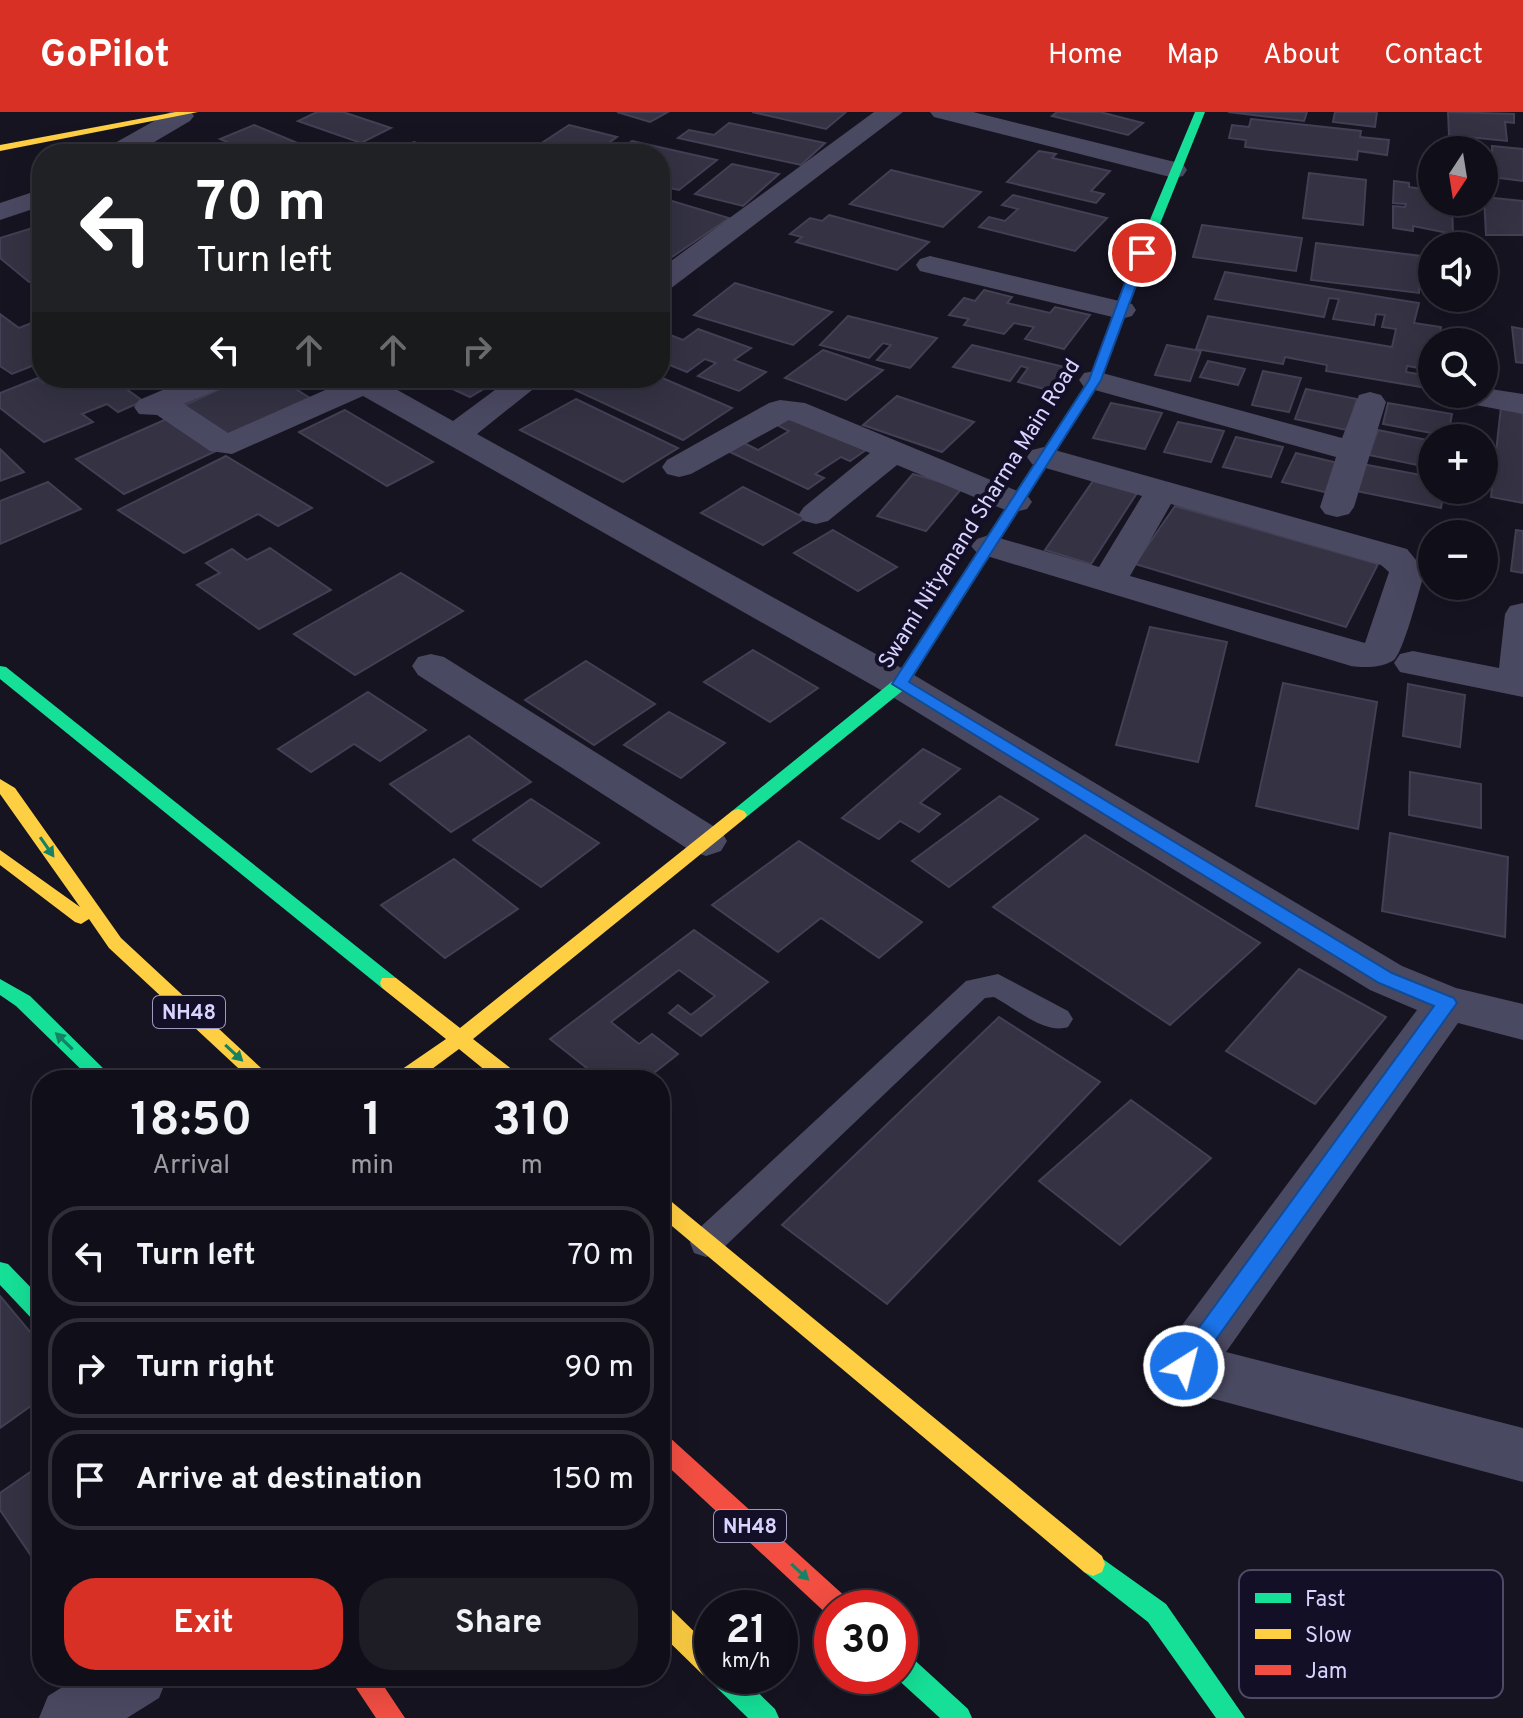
<!DOCTYPE html>
<meta charset="utf-8">
<style>
:root{--surface:#100f19;--page:#1e1d26;--text:#f1f3f6;--muted:#9c9ca2;--line:#302f38;--accent:#d93025}
body{margin:0;font-family:Overpass,sans-serif;background:var(--page);color:var(--text);height:100vh;display:flex;flex-direction:column;font-size:30px;white-space:nowrap}
*{box-sizing:border-box;margin:0}
p{font-size:26px;color:var(--muted)}
.icon{flex:none;width:44px;height:44px;fill:none;stroke:currentColor;stroke-width:2;stroke-linecap:round;stroke-linejoin:round}
.map{position:relative;flex:1;overflow:hidden}
.panel{position:absolute;left:32px;top:958px;width:638px;height:616px;display:flex;flex-direction:column;background:var(--surface);border-radius:32px;box-shadow:0 8px 32px #0002,0 0 0 2px var(--line)}
.panel>*{flex:none}
.banner{position:absolute;left:32px;top:32px;width:638px;height:244px;border-radius:32px;box-shadow:0 8px 32px #0002,0 0 0 2px var(--line);background:#202124;color:#fff;overflow:hidden}
.needle{width:52px;rotate:192deg}
.fabs{position:absolute;left:1418px;top:24px;display:grid;gap:16px}
.fabs a{display:grid;place-items:center;width:80px;height:80px;border-radius:50%;background:var(--surface);box-shadow:0 8px 32px #0002,0 0 0 2px var(--line);font-size:40px}
.speed{position:absolute;left:694px;top:1478px;display:flex;gap:16px;font-size:40px;font-weight:700;text-align:center}
.speed>*{display:grid;place-content:center;width:104px;height:104px;border-radius:50%;background:var(--surface);box-shadow:0 8px 32px #0002,0 0 0 2px var(--line);line-height:1}
.speed small{font-size:20px;font-weight:400}
.speed .limit{border:12px solid #d22;background:#fff;color:#111}
.pin{position:absolute;display:grid;place-items:center;width:68px;height:68px;color:#fff;margin:-34px;border:4px solid #fff;border-radius:50%;box-shadow:0 2px 8px #0007}
.me{position:absolute;width:88px;margin:-44px;rotate:36deg;stroke-linejoin:round;filter:drop-shadow(0 0 6px #0008)}
.turn{display:flex;align-items:center;gap:28px;height:168px;padding:0 32px;font-size:36px}
.turn .icon{width:104px;height:104px;stroke-width:2.5}
.turn b{display:block;font-size:56px;line-height:68px}
.lanes{display:flex;align-items:center;height:76px;padding:0 32px;background:#0003;justify-content:center;gap:40px;direction:ltr}
.lanes .off{opacity:.35}
.eta{display:flex;justify-content:space-evenly;align-items:center;height:136px;text-align:center}
.eta b{font-size:48px;font-weight:700;line-height:56px}
.action{display:flex;gap:16px;margin-top:auto;padding:16px 32px}
.action a{flex:1;height:92px;border-radius:32px;background:var(--accent);color:#fff;font-size:32px;font-weight:700;line-height:92px;text-align:center}
.action a+a{background:var(--page);color:var(--text)}
ul{padding:0;list-style:none}
li{display:flex;align-items:center;gap:24px;height:100px;margin:0 16px 12px;padding:0 16px;border:4px solid var(--line);border-radius:32px}
li div{flex:1}
li b{display:block;font-size:30px}
li em{font-style:normal}
header{display:flex;align-items:center;gap:48px;box-sizing:border-box;height:112px;padding:0 40px;background:var(--accent);color:#fff}
header strong{font-size:38px}
nav{display:flex;gap:44px;margin-inline-start:auto;font-size:28px}
.map>svg:first-child{display:block}
.building{fill:#343243;stroke:#433f54;stroke-width:2}
.lines{fill:none;stroke-linecap:round;stroke-linejoin:round}
.lane{fill:#4a4962;fill-rule:evenodd}
.street{fill:#4a4962;fill-rule:evenodd}
.fast{fill:#16e098;fill-rule:evenodd}
.slow{fill:#ffcf43;fill-rule:evenodd}
.jam{fill:#f24e42;fill-rule:evenodd}
.oneway{fill:#158265}
.route{fill:#1a73e8;stroke:#114b97;stroke-width:2}
.labels{text-anchor:middle;stroke-width:8;stroke-linejoin:round;paint-order:stroke}
.shield{fill:#130f26;stroke:#9e99be;stroke-width:2}
.shield-label{font-size:20px;font-weight:bold;fill:#d9d4ff}
.street-label{font-size:22px;fill:#d9d4ff;stroke:#130f26}
.key{fill:#130f26;stroke:#4e4a67;stroke-width:2}
.key-label{font-size:22px;fill:#d9d4ff}
</style>
<header>
<strong>GoPilot</strong>
<nav><a>Home</a><a>Map</a><a>About</a><a>Contact</a></nav>
</header>
<div class="map">
<svg width="1523" height="1606" viewBox="0 0 1523 1606">
<rect width="100%" height="100%" fill="#161421"/>
<!-- building -->
<g class="building">
<polygon points="317,0 343,0 391,16 361,31 298,9"/>
<polygon points="617,0 668,0 650,10"/>
<polygon points="752,0 846,0 826,17"/>
<polygon points="1057,0 1100,0 1143,11 1128,23 1052,4"/>
<polygon points="1228,0 1307,0 1304,9"/>
<polygon points="1335,0 1377,0 1375,15 1333,10"/>
<polygon points="1448,0 1514,2 1514,11 1505,10 1507,29 1449,23"/>
<polygon points="1251,7 1361,19 1360,25 1389,28 1387,43 1358,39 1357,48 1245,35 1246,28 1229,26 1232,13 1249,15"/>
<polygon points="729,11 825,31 801,53 678,26 689,18 714,23"/>
<polygon points="254,13 312,37 300,42 255,42 220,27"/>
<polygon points="569,13 617,25 593,42 525,42"/>
<polygon points="632,29 717,48 679,78 660,74 660,42 614,42"/>
<polygon points="414,30 439,40 387,42"/>
<polygon points="1492,34 1523,37 1523,69 1492,65 1492,57 1484,56 1484,42 1492,42"/>
<polygon points="1039,39 1056,42 1052,46 1110,59 1091,79 1104,82 1096,91 1007,70"/>
<polygon points="732,52 779,62 743,94 695,82"/>
<polygon points="891,58 981,80 943,115 850,92"/>
<polygon points="1309,61 1366,68 1363,113 1303,106"/>
<polygon points="1394,69 1409,71 1409,75 1429,78 1429,73 1432,73 1432,90 1452,90 1453,122 1413,114 1413,119 1393,116 1393,94 1405,95 1406,92 1393,91"/>
<polygon points="1013,83 1107,106 1075,139 979,115 989,105 1005,109 1018,97 1002,93"/>
<polygon points="1484,85 1523,89 1523,123 1486,123"/>
<polygon points="672,89 729,106 669,147 660,144 660,97"/>
<polygon points="829,103 929,130 897,158 796,130 802,125 790,122 810,106 822,109"/>
<polygon points="42,113 42,166 29,170 0,146 0,126"/>
<polygon points="1202,113 1302,126 1296,159 1193,145"/>
<polygon points="1316,131 1421,144 1419,181 1311,168"/>
<polygon points="1225,160 1419,191 1414,211 1441,215 1440,221 1464,225 1464,230 1432,230 1431,258 1407,254 1406,260 1430,264 1427,276 1326,259 1327,253 1285,245 1283,252 1196,237 1208,204 1392,235 1396,217 1382,215 1385,203 1376,202 1374,213 1333,207 1339,187 1329,186 1324,205 1215,187"/>
<polygon points="735,171 832,200 793,233 694,203"/>
<polygon points="984,178 1012,185 1007,191 1050,201 1055,195 1090,203 1064,237 1025,227 1034,215 1014,211 1004,222 964,213 969,207 949,203 964,186 975,189"/>
<polygon points="0,202 19,216 39,208 42,210 42,250 12,262 0,254"/>
<polygon points="848,204 937,226 910,256 877,248 891,233 883,231 869,246 820,233"/>
<polygon points="1512,215 1523,217 1523,251 1516,250"/>
<polygon points="698,217 751,236 734,248 766,260 739,279 698,264 716,251 705,247 687,260 660,249 660,219 683,228"/>
<polygon points="972,233 1069,256 1052,279 1018,270 1028,256 1021,254 1010,269 953,255"/>
<polygon points="1167,233 1201,239 1190,269 1155,263"/>
<polygon points="823,238 883,258 846,288 785,266"/>
<polygon points="1208,249 1245,257 1238,273 1200,265"/>
<polygon points="1263,259 1301,266 1289,300 1252,293"/>
<polygon points="660,265 732,296 683,328 573,277 591,266"/>
<polygon points="38,266 44,271 57,266 111,266 143,289 118,300 107,292 82,302 93,310 44,330 0,296 0,281"/>
<polygon points="244,266 278,266 315,289 227,330 176,297"/>
<polygon points="429,266 502,266 470,285"/>
<polygon points="1306,277 1357,287 1347,318 1295,307"/>
<polygon points="897,284 974,310 942,340 863,313"/>
<polygon points="576,287 678,336 623,370 520,318"/>
<polygon points="1111,291 1162,301 1145,337 1093,326"/>
<polygon points="1388,291 1452,302 1448,324 1383,312"/>
<polygon points="1501,295 1523,299 1523,391 1491,385"/>
<polygon points="345,298 433,350 387,374 299,320"/>
<polygon points="787,302 866,338 850,349 841,345 815,362 824,366 808,377 728,339 742,330 758,338 789,319 773,311"/>
<polygon points="169,306 218,338 124,382 76,347"/>
<polygon points="1178,310 1224,319 1211,350 1164,340"/>
<polygon points="1378,318 1432,329 1432,356 1369,343"/>
<polygon points="1236,325 1283,335 1271,365 1223,355"/>
<polygon points="0,337 24,360 0,369"/>
<polygon points="1296,341 1342,352 1329,381 1282,370"/>
<polygon points="226,344 312,396 278,414 258,402 184,441 118,398"/>
<polygon points="1362,352 1432,365 1432,378 1444,378 1441,396 1356,379"/>
<polygon points="913,362 962,376 926,419 877,404"/>
<polygon points="1093,369 1137,381 1091,452 1045,438"/>
<polygon points="48,370 81,397 0,432 0,389"/>
<polygon points="743,375 805,406 763,433 701,401"/>
<polygon points="1175,394 1378,452 1346,515 1135,452"/>
<polygon points="833,418 897,455 858,479 794,441"/>
<polygon points="1516,418 1523,419 1523,461 1511,459"/>
<polygon points="270,436 331,478 259,517 197,473 220,461 206,451 232,437 247,448"/>
<polygon points="401,461 463,499 355,563 294,522"/>
<polygon points="1150,515 1227,530 1198,650 1116,633"/>
<polygon points="753,538 818,576 770,610 704,570"/>
<polygon points="586,549 655,592 594,633 525,588"/>
<polygon points="1283,571 1377,590 1358,717 1256,694"/>
<polygon points="1408,572 1465,583 1460,635 1403,624"/>
<polygon points="368,580 426,618 380,649 354,632 311,660 278,637"/>
<polygon points="669,600 725,631 681,666 624,633"/>
<polygon points="469,624 531,670 451,720 390,672"/>
<polygon points="923,637 960,657 920,691 940,702 919,720 900,709 879,727 842,706"/>
<polygon points="1410,660 1481,672 1481,716 1409,703"/>
<polygon points="1000,684 1038,707 949,775 912,749"/>
<polygon points="531,687 599,731 541,775 473,728"/>
<polygon points="1390,721 1508,745 1505,825 1382,799"/>
<polygon points="1085,723 1260,831 1170,913 993,795"/>
<polygon points="799,729 922,810 879,846 821,806 778,840 712,793"/>
<polygon points="454,747 518,797 445,846 381,793"/>
<polygon points="694,818 768,870 701,924 669,901 678,893 691,903 715,884 679,858 611,910 639,932 652,922 678,942 645,968 602,968 550,927"/>
<polygon points="1299,857 1386,905 1315,992 1226,939"/>
<polygon points="999,905 1100,970 887,1192 782,1113"/>
<polygon points="1131,988 1211,1046 1120,1133 1039,1069"/>
<polygon points="0,1184 42,1234 42,1286 0,1316"/>
<polygon points="42,1352 42,1460 0,1398 0,1381"/>
</g>
<g class="lines">
<!-- lane -->
<path class="lane" d="M998,862L1068,899L1073,907L1068,915C1045,923 1015,896 994,885L985,886L718,1141L706,1145L694,1141L690,1131L694,1121L966,869Z"/>
<!-- street -->
<g class="street">
<polygon points="170,0 191,0 194,4 190,9 134,42 102,42 106,36"/>
<polygon points="874,0 903,0 670,177 660,180 660,157"/>
<polygon points="930,0 973,0 1183,52 1187,58 1183,64 1174,66 934,5"/>
<polygon points="42,77 42,94 0,108 0,91"/>
<polygon points="930,144 1132,192 1136,198 1132,204 1121,207 920,159 916,153 920,147"/>
<polygon points="1095,259 1342,326 1359,283 1370,280 1381,283 1386,290 1354,395 1349,402 1337,405 1325,402 1320,395 1336,345 1084,275 1079,268 1084,261"/>
<polygon points="191,266 234,266 229,273 184,292 228,321 341,271 337,266 376,266 453,309 511,266 547,266 477,322 914,563 1402,854 1456,876 1523,892 1523,928 1458,911 1226,1240 1523,1316 1523,1370 1184,1279 1165,1272 1157,1254 1165,1236 1417,898 1370,878 886,581 363,284 232,342 210,339 157,303 139,302 134,295 139,288"/>
<polygon points="1484,276 1523,282 1523,302 1460,290 1455,283 1484,282"/>
<polygon points="780,288 805,291 1027,383 1032,390 1027,397 1015,400 1003,397 897,353 828,409 816,412 804,409 799,402 804,395 870,341 789,308 691,362 679,365 667,362 662,355 667,348 769,291"/>
<path d="M1044,335L1407,437L1425,459C1420,475 1404,539 1394,548C1383,556 1363,556 1351,554L977,441L971,434L977,427L989,423L1099,455L1142,384L1032,352L1027,345L1032,338ZM1171,392L1381,453L1389,460L1365,531L1130,464Z"/>
<polygon points="1523,491 1523,585 1400,560 1394,551 1400,542 1413,539 1499,556 1505,502 1510,494"/>
<polygon points="431,542 444,545 721,719 727,729 721,739 706,744 691,739 418,563 412,554 418,545"/>
<polygon points="80,1564 168,1564 159,1586 127,1606 39,1606 48,1584"/>
</g>
<!-- fast -->
<g class="fast">
<polygon points="1195,0 1205,0 1156,122 1146,124 1144,122"/>
<polygon points="959,476 966,480 906,576 744,707 732,707 729,703 732,699 894,568 954,477"/>
<polygon points="0,554 6,555 396,866 398,871 396,876 382,876 0,567"/>
<polygon points="0,867 30,884 115,968 92,968 16,894 0,883"/>
<polygon points="0,1150 8,1152 42,1187 42,1212 34,1209 0,1173"/>
<polygon points="1093,1440 1166,1492 1245,1606 1216,1606 1148,1510 1084,1460 1081,1452 1084,1444"/>
<polygon points="900,1539 909,1543 968,1597 972,1606 940,1606 894,1564 900,1564"/>
<polygon points="712,1560 712,1564 741,1564 775,1597 779,1606 748,1606 714,1573 710,1564"/>
</g>
<!-- slow -->
<g class="slow">
<polygon points="176,0 198,0 0,39 0,33"/>
<polygon points="1146,120 1156,122 1101,268 964,483 954,483 952,480 1089,268"/>
<polygon points="0,667 15,676 121,826 274,968 251,968 109,836 89,807 81,812 75,810 0,753 0,738 80,795 0,682"/>
<polygon points="738,697 744,699 747,703 744,707 473,927 518,962 521,968 497,968 459,937 417,968 392,968 395,962 446,927 382,876 380,871 382,866 396,866 460,916 732,699"/>
<polygon points="660,1083 667,1086 1102,1444 1105,1452 1102,1460 1093,1464 1084,1460 660,1104"/>
<polygon points="660,1492 669,1495 712,1537 712,1564 718,1564 712,1567 703,1563 660,1521"/>
</g>
<!-- jam -->
<g class="jam">
<polygon points="660,1321 668,1324 848,1487 851,1496 832,1496 830,1505 660,1347"/>
<polygon points="348,1564 377,1564 405,1606 376,1606"/>
</g>
</g>
<!-- one-way arrows -->
<defs><path id="oneway-solid" d="M-6-.8H1V-3.2L6.5 0L1 3.2V.8H-6Z" transform="scale(2)"/></defs>
<g class="oneway">
<use href="#oneway-solid" transform="translate(47 735) rotate(55)"/>
<use href="#oneway-solid" transform="translate(64 929) rotate(-136)"/>
<use href="#oneway-solid" transform="translate(234 941) rotate(43)"/>
<use href="#oneway-solid" transform="translate(800 1460) rotate(43)"/>
</g>
<!-- route -->
<polygon class="route" points="1142,138 1148,141 1101,268 909,570 1392,861 1454,886 1457,891 1192,1261 1184,1264 1176,1261 1173,1254 1176,1247 1434,894 1379,871 892,572 1089,268 1136,141"/>
<g class="labels">
<!-- shield labels -->
<g class="shield">
<rect x="153" y="884" width="72" height="32" rx="6"/>
<rect x="714" y="1398" width="72" height="32" rx="6"/>
</g>
<g class="shield-label">
<text x="189" y="907">NH48</text>
<text x="750" y="1421">NH48</text>
</g>
<!-- street labels -->
<g class="street-label">
<text transform="translate(978 401) rotate(-58)" y="8">Swami Nityanand Sharma Main Road</text>
</g>
</g>
<!-- legend -->
<rect x="1239" y="1458" width="264" height="128" rx="12" class="key"/>
<rect x="1255" y="1481" width="36" height="10" fill="#16e098"/>
<rect x="1255" y="1517" width="36" height="10" fill="#ffcf43"/>
<rect x="1255" y="1553" width="36" height="10" fill="#f24e42"/>
<g class="key-label">
<text x="1305" y="1494">Fast</text>
<text x="1305" y="1530">Slow</text>
<text x="1305" y="1566">Jam</text>
</g>
</svg>
<div class="fabs">
<a><svg class="needle" viewBox="-14 -14 28 28"><path d="M0-13l5 13h-10z" fill="#e53935"/><path d="M0 13l5-13h-10z" fill="#9c9ca2"/></svg></a>
<a><svg class="icon" aria-label="sound" viewBox="0 0 24 24"><path d="M4 9h4l5-4v14l-5-4H4zM17 9q2 3 0 6"/></svg></a>
<a><svg class="icon" aria-label="search" viewBox="0 0 24 24"><circle cx="10" cy="10" r="6"/><path d="M15 15l6 6"/></svg></a>
<a>+</a>
<a>−</a>
</div>
<div class="speed"><div>21<small>km/h</small></div><div class="limit">30</div></div>
<div class="pin" style="left:1142px;top:141px;background:#d93025"><svg class="icon" aria-label="arrive" viewBox="0 0 24 24"><path d="M6 21V4h12l-3 4 3 4H6"/></svg></div>
<svg class="me" style="left:1184px;top:1254px" viewBox="-20 -20 40 40"><circle r="17" fill="#1a73e8" stroke="#fff" stroke-width="3"/><path d="M0-11L8 9 0 5-8 9z" fill="#fff"/></svg>
<div class="banner">
<div class="turn"><svg class="icon" aria-label="left" viewBox="0 0 24 24"><path d="M17 20v-9H6M10 6l-5 5 5 5"/></svg><div><b>70 m</b>Turn left</div></div>
<div class="lanes"><svg class="icon" aria-label="left" viewBox="0 0 24 24"><path d="M17 20v-9H6M10 6l-5 5 5 5"/></svg><svg class="icon off" aria-label="ahead" viewBox="0 0 24 24"><path d="M12 20V5M6 11l6-6 6 6"/></svg><svg class="icon off" aria-label="ahead" viewBox="0 0 24 24"><path d="M12 20V5M6 11l6-6 6 6"/></svg><svg class="icon off" aria-label="right" viewBox="0 0 24 24"><path d="M7 20v-9h11M14 6l5 5-5 5"/></svg></div>
</div>
<section class="panel">
<div class="eta">
<div><b>18:50</b><p>Arrival</p></div>
<div><b>1</b><p>min</p></div>
<div><b>310</b><p>m</p></div>
</div>
<ul>
<li><svg class="icon" aria-label="left" viewBox="0 0 24 24"><path d="M17 20v-9H6M10 6l-5 5 5 5"/></svg><div><b>Turn left</b></div><em>70 m</em></li>
<li><svg class="icon" aria-label="right" viewBox="0 0 24 24"><path d="M7 20v-9h11M14 6l5 5-5 5"/></svg><div><b>Turn right</b></div><em>90 m</em></li>
<li><svg class="icon" aria-label="arrive" viewBox="0 0 24 24"><path d="M6 21V4h12l-3 4 3 4H6"/></svg><div><b>Arrive at destination</b></div><em>150 m</em></li>
</ul>
<div class="action"><a>Exit</a><a>Share</a></div>
</section>
</div>
